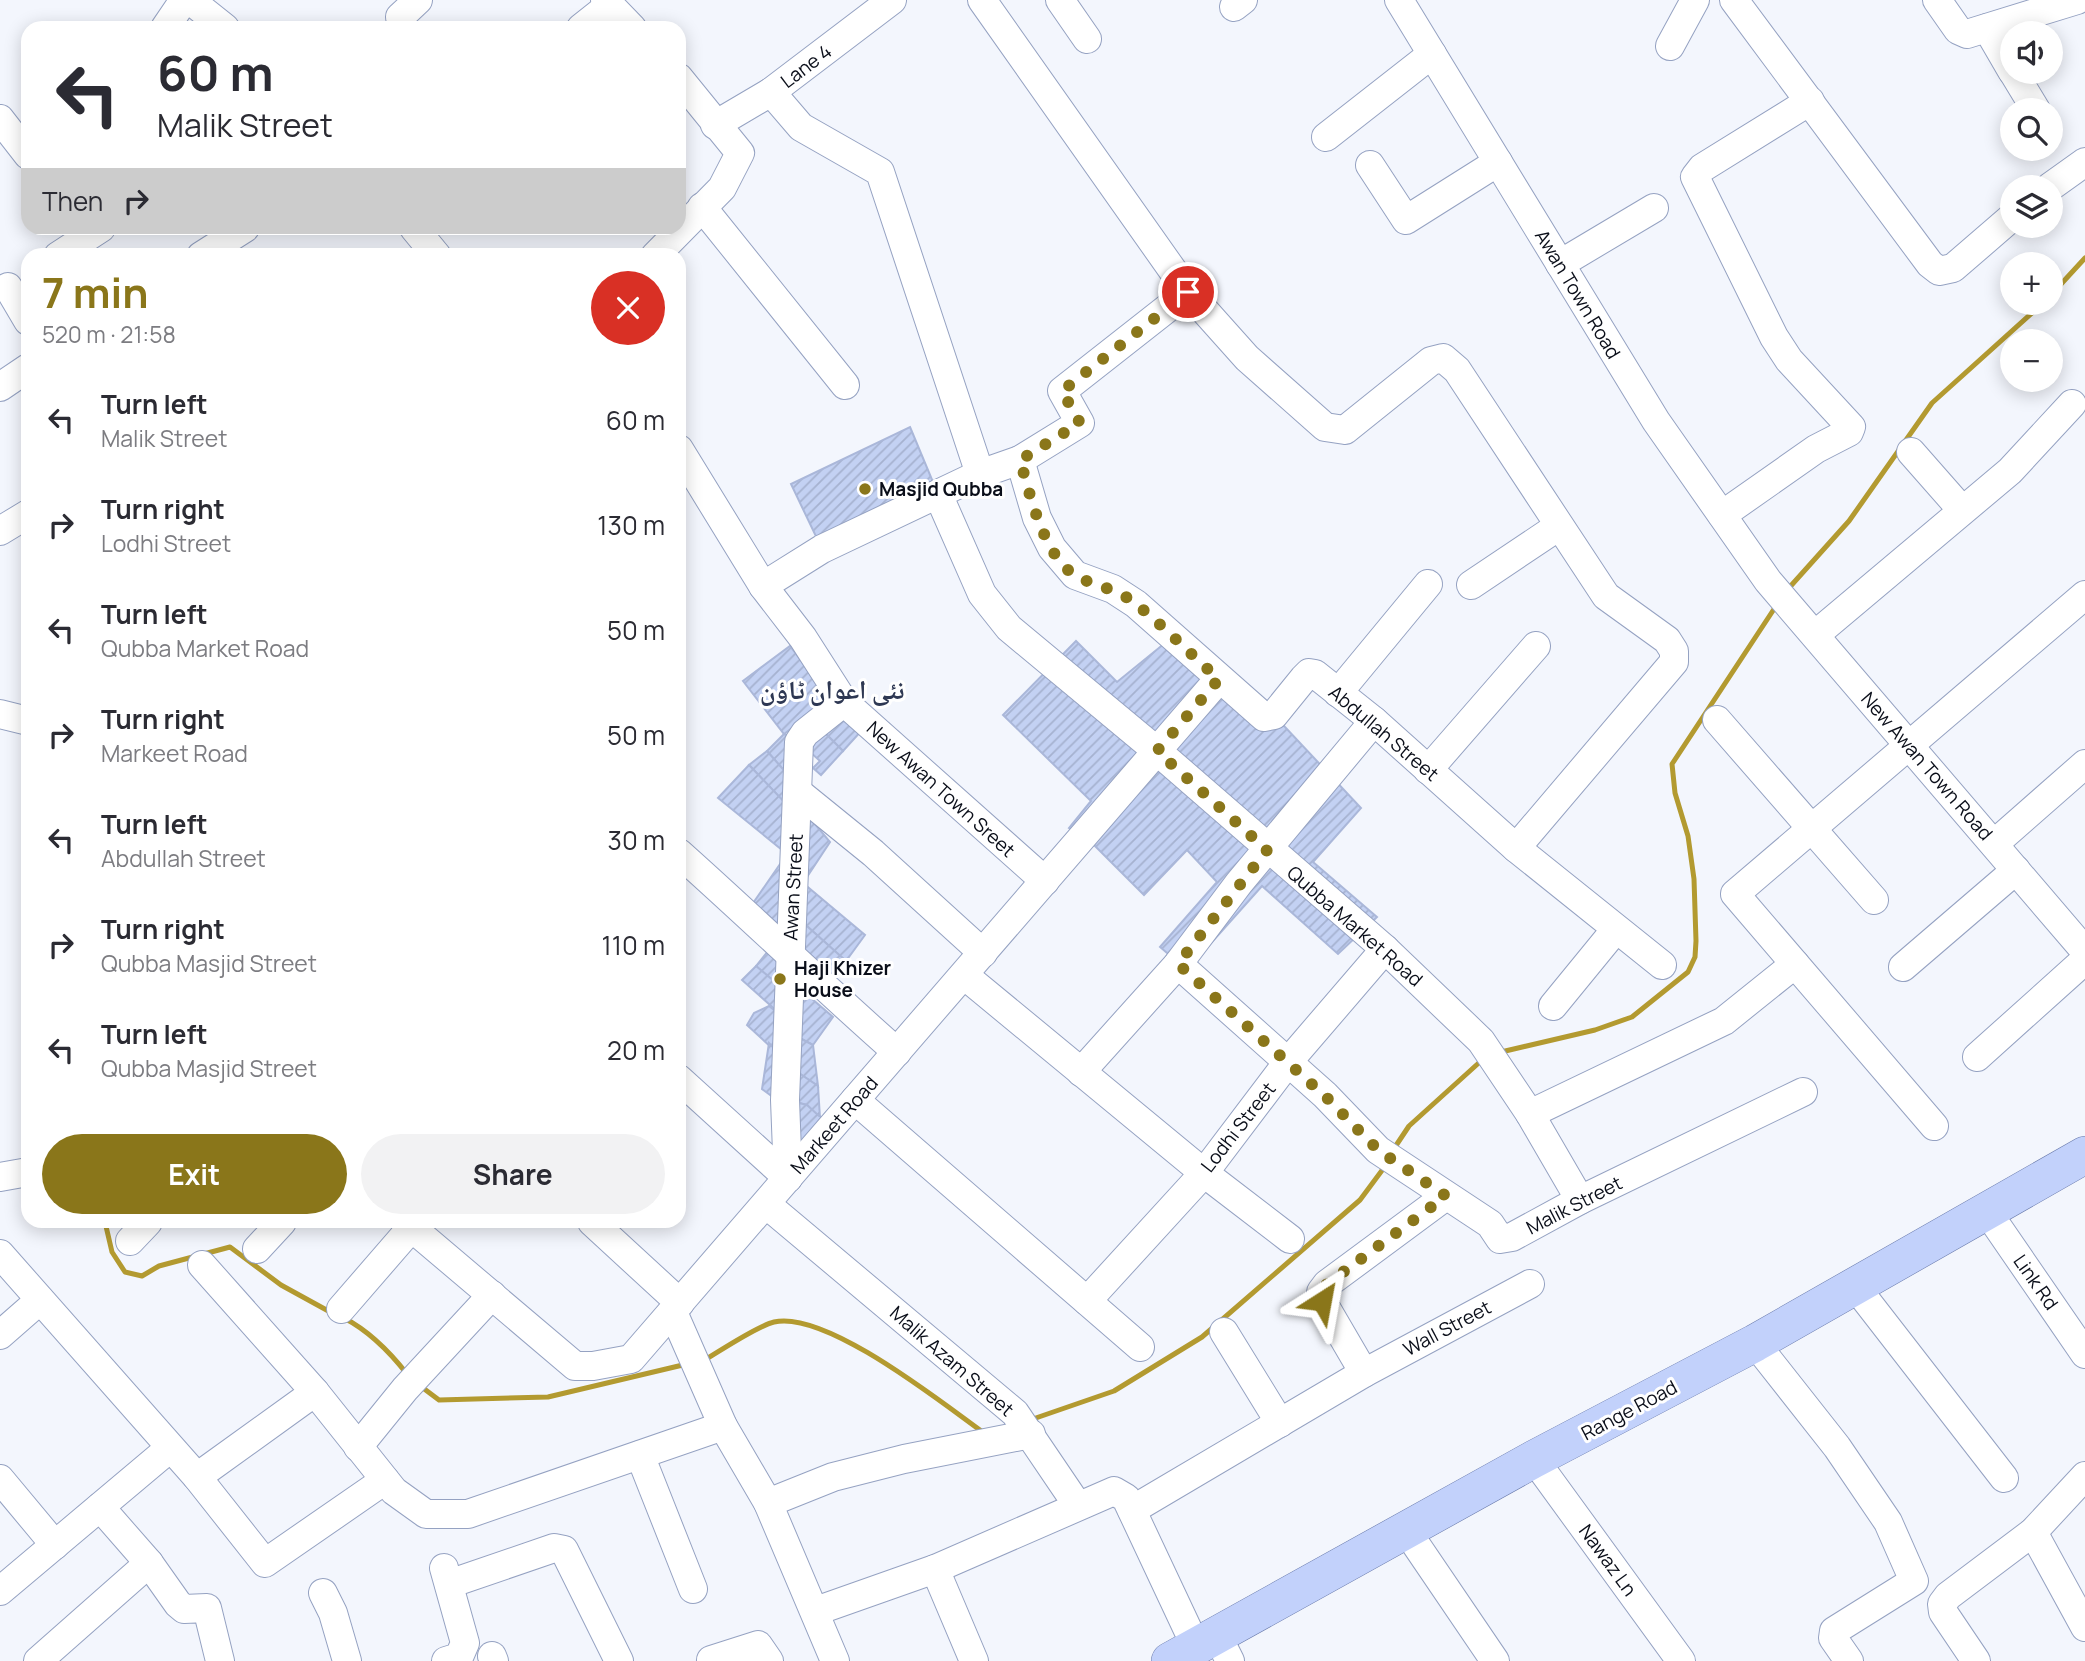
<!DOCTYPE html>
<meta charset="utf-8">
<style>
:root{--surface:#fff;--page:#f2f2f3;--text:#2b2b33;--muted:#7c7c81;--accent:#8a761a}
body{margin:0;font-family:Manrope,"Noto Naskh Arabic",sans-serif;background:var(--page);color:var(--text);height:100vh;display:flex;flex-direction:column;font-size:26px;white-space:nowrap}
*{box-sizing:border-box;margin:0}
p{font-size:23px;color:var(--muted)}
.icon{flex:none;width:38px;height:38px;fill:none;stroke:currentColor;stroke-width:2;stroke-linecap:round;stroke-linejoin:round}
.map{position:relative;flex:1;overflow:hidden}
.panel{position:absolute;left:21px;top:248px;width:665px;height:980px;display:flex;flex-direction:column;background:var(--surface);border-radius:21px;box-shadow:0 4px 18px #0003}
.panel>*{flex:none}
.hud{position:absolute;left:21px;top:21px;width:665px;height:214px;border-radius:21px;box-shadow:0 4px 18px #0003;background:#fff;color:var(--text);overflow:hidden}
.fabs{position:absolute;left:2000px;top:21px;display:grid;gap:14px}
.fabs a{display:grid;place-items:center;width:63px;height:63px;border-radius:50%;background:var(--surface);box-shadow:0 4px 18px #0003;font-size:35px}
.pin{position:absolute;display:grid;place-items:center;width:60px;height:60px;color:#fff;margin:-30px;border:4px solid #fff;border-radius:50%;box-shadow:0 2px 7px #0007}
.me{position:absolute;width:77px;margin:-38px;rotate:34deg;stroke-linejoin:round;filter:drop-shadow(0 0 5px #0008)}
.turn{display:flex;align-items:center;gap:24px;height:147px;padding:0 21px;font-size:32px}
.turn .icon{width:91px;height:91px;stroke-width:2.5}
.turn b{display:block;font-size:49px;line-height:60px}
.then{display:flex;align-items:center;height:66px;padding:0 21px;background:#0003;gap:14px;font-size:26px}
.round{display:grid;place-items:center;flex:none;width:74px;height:74px;border-radius:37px;background:var(--page)}
.overview{display:flex;align-items:center;justify-content:space-between;height:119px;padding:0 21px}
h1{font-size:42px;font-weight:700;line-height:52px;color:var(--accent)}
.cta{display:flex;gap:14px;margin-top:auto;padding:14px 21px}
.cta a{flex:1;height:80px;border-radius:42px;background:var(--accent);color:#fff;font-size:28px;font-weight:700;line-height:80px;text-align:center}
.cta a+a{background:var(--page);color:var(--text)}
ul{padding:0;list-style:none}
li{display:flex;align-items:center;gap:21px;height:105px;padding:0 21px}
li div{flex:1}
li b{display:block;font-size:26px}
li em{font-style:normal}
.map>svg:first-child{display:block}
.lines{fill:none;stroke-linecap:round;stroke-linejoin:round}
.stream{stroke:#b39a30;stroke-width:5}
.building{fill:url(#building-hatch);stroke:#aab7d9;stroke-width:2}
.minor-casing{stroke:#95a2c2;stroke-width:30}
.major-casing{stroke:#6879aa;stroke-width:38}
.minor{stroke:#fff;stroke-width:28}
.major{stroke:#c2d1fb;stroke-width:37}
.route{stroke:#8a761a;stroke-width:12;stroke-dasharray:0 21.6}
.poi-dot{fill:#8a761a;stroke:#fff;stroke-width:2.5}
.labels{text-anchor:middle;stroke-width:6;stroke-linejoin:round;paint-order:stroke}
.street-label{font-size:19px;fill:#0a0e19;stroke:#fff}
.poi-label{font-size:19px;font-weight:bold;fill:#0a0e19;stroke:#fff;text-anchor:start}
.district-label{font-size:26px;font-weight:bold;fill:#2e3853;stroke:#fff}
</style>
<div class="map">
<svg width="2085" height="1661" viewBox="0 0 2085 1661">
<defs>
<pattern id="building-hatch" width="6" height="6" patternUnits="userSpaceOnUse" patternTransform="scale(1.75)"><rect width="6" height="6" fill="#c3d1f3"/><path d="M-1 1l2-2M0 6l6-6M5 7l2-2" fill="none" stroke="#a6b2d0"/></pattern>
</defs>
<rect width="100%" height="100%" fill="#f3f6fd"/>
<g class="lines">
<!-- stream -->
<g class="stream">
<polyline points="2051,295 2085,258"/>
<polyline points="1788,589 1849,521 1932,403 2043,303"/>
<polyline points="1501,1052 1595,1030 1632,1017 1688,972 1695,957 1696,941 1694,879 1688,836 1675,793 1672,764 1776,606"/>
<polyline points="1393,1150 1409,1126 1482,1060"/>
<polyline points="105,1222 112,1252 125,1272 142,1276 159,1266 230,1247 281,1285 332,1313"/>
<path d="M344,1318C369,1331 389,1351 407,1374"/>
<path d="M703,1361C720,1351 757,1326 774,1322C826,1310 942,1403 984,1433"/>
<polyline points="419,1385 439,1400 548,1397 687,1364"/>
<polyline points="1030,1420 1114,1391 1202,1337 1360,1200 1386,1165"/>
</g>
</g>
<!-- building -->
<g class="building">
<polygon points="910,427 938,494 822,549 791,484"/>
<polygon points="1181,630 1255,695 1361,808 1313,862 1377,917 1338,954 1262,886 1187,970 1160,947 1217,882 1187,850 1144,895 1093,844 1069,828 1091,801 1003,715 1076,641 1117,682"/>
<polygon points="790,646 830,699 784,734 743,681"/>
<polygon points="846,712 863,729 843,751 822,730"/>
<polygon points="822,730 843,751 821,775 813,768 820,761 809,751 814,745 809,741"/>
<polygon points="784,734 793,738 788,775 767,751"/>
<polygon points="767,751 788,775 790,808 749,765"/>
<polygon points="749,765 790,808 787,854 718,798"/>
<polygon points="805,812 830,842 803,883"/>
<polygon points="787,854 787,909 774,927 749,909"/>
<polygon points="803,883 865,935 846,961 799,919"/>
<polygon points="799,919 846,961 828,983 792,953"/>
<polygon points="776,941 788,993 756,966"/>
<polygon points="756,966 788,993 788,1021 742,980"/>
<polygon points="790,980 833,1017 813,1045 790,1033"/>
<polygon points="769,1006 788,1021 786,1061 747,1025 754,1013"/>
<polygon points="790,1033 813,1045 818,1086 787,1065"/>
<polygon points="769,1043 786,1061 781,1103 762,1089"/>
<polygon points="787,1065 818,1086 820,1118 807,1105 787,1100"/>
<polygon points="787,1100 807,1105 819,1116 831,1122 800,1143"/>
</g>
<g class="lines">
<!-- minor casing -->
<g class="minor-casing">
<g id="minor">
<polyline points="190,0 225,28"/>
<polyline points="605,0 632,28"/>
<polyline points="982,0 1188,292 1247,358 1325,427 1345,430 1431,361 1443,358 1457,370 1606,596 1667,640 1674,651 1674,662 1516,848"/>
<polyline points="1060,0 1087,39"/>
<polyline points="1399,0 1656,421 1768,581 2085,951"/>
<polyline points="1734,0 1930,264 1939,271 1953,268 2012,217"/>
<polyline points="1937,0 1958,30 1967,34 2077,0"/>
<polyline points="1234,7 1243,0"/>
<polyline points="400,17 418,0"/>
<polyline points="165,28 184,0"/>
<polyline points="581,28 610,5"/>
<polyline points="1987,28 2012,71"/>
<polyline points="1670,46 1695,0"/>
<polyline points="2013,72 2036,110"/>
<polyline points="771,92 801,127 880,172 980,474"/>
<polyline points="0,119 28,155"/>
<polyline points="715,125 771,92 892,0"/>
<polyline points="1326,137 1432,54"/>
<polyline points="1370,165 1406,220 1498,162"/>
<polyline points="2050,187 2085,162"/>
<polyline points="702,207 845,385"/>
<polyline points="414,228 437,256"/>
<polyline points="58,256 101,228"/>
<polyline points="201,256 245,228"/>
<polyline points="655,256 722,188 740,153 679,78"/>
<polyline points="1560,264 1654,208"/>
<polyline points="8,287 28,321"/>
<polyline points="0,387 28,368"/>
<polyline points="679,449 763,586 803,638 844,702 1045,881"/>
<polyline points="1911,452 1962,510"/>
<polyline points="1020,460 1037,518 1052,548 1075,575 1113,589 1136,604 1264,717 1274,715 1304,678 1309,673 1315,674 1374,721 1516,848 1662,965"/>
<polyline points="938,494 982,594 1009,628 1157,751 1385,949 1481,1041 1530,1114 1580,1200"/>
<polyline points="1722,515 1816,449 1849,432 1851,427 1789,360 1774,337 1695,177 1702,168 1810,101"/>
<polyline points="0,531 28,514"/>
<polyline points="1471,585 1559,526"/>
<polyline points="763,586 822,549 980,474 1020,460 1080,423 1062,391 1188,292"/>
<polyline points="1815,635 2010,471 2072,404"/>
<polyline points="1338,693 1428,584"/>
<polyline points="0,714 28,721"/>
<polyline points="1717,720 1874,900"/>
<polyline points="1428,770 1536,646"/>
<polyline points="799,793 873,853 983,953"/>
<polyline points="1994,844 2085,764"/>
<path d="M679,853C753,919 823,987 897,1052"/>
<polyline points="1178,964 1325,1095 1378,1150 1490,1224 1500,1239 1512,1237 1580,1200 1803,1092"/>
<polyline points="1903,967 2016,870"/>
<polyline points="964,975 1204,1173 1290,1239"/>
<polyline points="1553,1006 1616,929"/>
<polyline points="1977,1057 2085,960"/>
<polyline points="1081,1072 1178,964 1239,883 1374,721"/>
<polyline points="679,1079 788,1178"/>
<polyline points="855,1100 1140,1347"/>
<polyline points="1530,1114 1724,1021 1795,964"/>
<polyline points="1934,1126 1735,894 2085,595"/>
<polyline points="0,1177 28,1172"/>
<polyline points="788,1178 785,1100 799,742 805,733 844,702"/>
<polyline points="766,1204 1015,1413 1078,1506"/>
<polyline points="1986,1210 2085,1354"/>
<polyline points="405,1222 575,1366 593,1366 631,1359 1219,679"/>
<polyline points="592,1222 680,1303"/>
<polyline points="130,1241 148,1222"/>
<polyline points="257,1249 282,1222"/>
<polyline points="0,1254 197,1477 265,1563 385,1480"/>
<polyline points="202,1265 315,1392 394,1491 426,1514 468,1514 723,1426"/>
<polyline points="1855,1286 2004,1478"/>
<polyline points="1087,1301 1204,1173 1288,1062 1385,949"/>
<polyline points="341,1309 412,1227"/>
<polyline points="673,1312 723,1426 768,1503 835,1661"/>
<polyline points="1224,1332 1280,1423"/>
<polyline points="0,1335 40,1300"/>
<polyline points="1755,1343 1837,1447 1888,1522 1914,1581 1834,1631 1833,1638 1849,1661"/>
<polyline points="1364,1373 1322,1301 1321,1292 1327,1284 1446,1196"/>
<polyline points="358,1447 405,1389 492,1295"/>
<polyline points="640,1455 693,1589"/>
<polyline points="1534,1459 1681,1661"/>
<polyline points="197,1477 315,1392"/>
<polyline points="0,1479 55,1545"/>
<polyline points="768,1503 833,1477 904,1459 1031,1434"/>
<polyline points="100,1507 149,1563 178,1604 184,1609 207,1608 220,1661"/>
<polyline points="1132,1510 1364,1373 1530,1284"/>
<polyline points="1406,1530 1495,1661"/>
<polyline points="2033,1532 2085,1627"/>
<polyline points="444,1568 465,1643 459,1657 446,1661"/>
<polyline points="935,1569 974,1661"/>
<polyline points="449,1584 554,1548 564,1550 619,1661"/>
<polyline points="0,1591 170,1448"/>
<polyline points="323,1593 333,1613 347,1661"/>
<polyline points="816,1611 935,1569 1114,1491 1126,1498 1196,1647"/>
<polyline points="1217,1635 1230,1661"/>
<polyline points="492,1656 494,1661"/>
<polyline points="711,1660 758,1645 769,1661"/>
<polyline points="38,1661 149,1563"/>
<polyline points="1976,1661 1943,1612 1942,1604 1948,1596 2033,1532 2085,1476"/>
</g>
</g>
<!-- major casing -->
<g class="major-casing">
<polyline id="major" points="1170,1661 1534,1459 1755,1343 2085,1155"/>
</g>
<!-- minor -->
<use href="#minor" class="minor"/>
<!-- major -->
<use href="#major" class="major"/>
</g>
<g class="lines">
<!-- route -->
<path class="route" d="M1188,292L1062,391L1080,423L1020,460C1030,494 1044,559 1078,577C1098,587 1118,589 1136,604C1165,627 1191,655 1219,679L1157,751L1267,850L1178,964L1325,1096L1378,1150L1446,1196L1327,1284L1321,1292L1322,1301"/>
</g>
<!-- markers -->
<g class="poi-dot">
<circle cx="865" cy="489" r="7"/>
<circle cx="780" cy="979" r="7"/>
</g>
<g class="labels">
<!-- street labels -->
<g class="street-label">
<text transform="translate(806 66) rotate(-37)" y="7">Lane 4</text>
<text transform="translate(1578 294) rotate(59)" y="7">Awan Town Road</text>
<text transform="translate(1384 733) rotate(40)" y="7">Abdullah Street</text>
<text transform="translate(1927 766) rotate(49)" y="7">New Awan Town Road</text>
<text transform="translate(941 789) rotate(42)" y="7">New Awan Town Sreet</text>
<text transform="translate(793 887) rotate(-87)" y="7">Awan Street</text>
<text transform="translate(1355 926) rotate(41)" y="7">Qubba Market Road</text>
<text transform="translate(834 1125) rotate(-49)" y="7">Markeet Road</text>
<text transform="translate(1238 1127) rotate(-52)" y="7">Lodhi Street</text>
<text transform="translate(1574 1205) rotate(-27)" y="7">Malik Street</text>
<text transform="translate(2036 1282) rotate(55)" y="7">Link Rd</text>
<text transform="translate(1447 1328) rotate(-28)" y="7">Wall Street</text>
<text transform="translate(952 1361) rotate(41)" y="7">Malik Azam Street</text>
<text transform="translate(1629 1410) rotate(-28)" y="7">Range Road</text>
<text transform="translate(1608 1560) rotate(54)" y="7">Nawaz Ln</text>
</g>
<!-- poi labels -->
<g class="poi-label">
<text x="879" y="496">Masjid Qubba</text>
<text x="794" y="975">Haji Khizer<tspan x="794" dy="22">House</tspan></text>
</g>
<!-- district labels -->
<g class="district-label">
<text x="832" y="699">نئی اعوان ٹاؤن</text>
</g>
</g>
</svg>
<div class="fabs">
<a><svg class="icon" aria-label="sound" viewBox="0 0 24 24"><path d="M4 9h4l5-4v14l-5-4H4zM17 9q2 3 0 6"/></svg></a>
<a><svg class="icon" aria-label="search" viewBox="0 0 24 24"><circle cx="10" cy="10" r="6"/><path d="M15 15l6 6"/></svg></a>
<a><svg class="icon" aria-label="layers" viewBox="0 0 24 24"><path d="M12 4l9 5-9 5-9-5zM3 14l9 5 9-5"/></svg></a>
<a>+</a>
<a>−</a>
</div>
<div class="pin" style="left:1188px;top:292px;background:#d93025"><svg class="icon" aria-label="arrive" viewBox="0 0 24 24"><path d="M6 21V4h12l-3 4 3 4H6"/></svg></div>
<svg class="me" style="left:1322px;top:1301px" viewBox="-20 -20 40 40"><path d="M0-17L14 15 0 8-14 15z" fill="#8a761a" stroke="#fff" stroke-width="4"/></svg>
<div class="hud">
<div class="turn"><svg class="icon" aria-label="left" viewBox="0 0 24 24"><path d="M17 20v-9H6M10 6l-5 5 5 5"/></svg><div><b>60 m</b>Malik Street</div></div>
<div class="then">Then<svg class="icon" aria-label="right" viewBox="0 0 24 24"><path d="M7 20v-9h11M14 6l5 5-5 5"/></svg></div>
</div>
<section class="panel">
<div class="overview"><div><h1>7 min</h1><p>520 m · 21:58</p></div><a class="round" style="background:#d93025;color:#fff"><svg class="icon" aria-label="close" viewBox="0 0 24 24"><path d="M6 6l12 12M18 6L6 18"/></svg></a></div>
<ul>
<li><svg class="icon" aria-label="left" viewBox="0 0 24 24"><path d="M17 20v-9H6M10 6l-5 5 5 5"/></svg><div><b>Turn left</b><p>Malik Street</p></div><em>60 m</em></li>
<li><svg class="icon" aria-label="right" viewBox="0 0 24 24"><path d="M7 20v-9h11M14 6l5 5-5 5"/></svg><div><b>Turn right</b><p>Lodhi Street</p></div><em>130 m</em></li>
<li><svg class="icon" aria-label="left" viewBox="0 0 24 24"><path d="M17 20v-9H6M10 6l-5 5 5 5"/></svg><div><b>Turn left</b><p>Qubba Market Road</p></div><em>50 m</em></li>
<li><svg class="icon" aria-label="right" viewBox="0 0 24 24"><path d="M7 20v-9h11M14 6l5 5-5 5"/></svg><div><b>Turn right</b><p>Markeet Road</p></div><em>50 m</em></li>
<li><svg class="icon" aria-label="left" viewBox="0 0 24 24"><path d="M17 20v-9H6M10 6l-5 5 5 5"/></svg><div><b>Turn left</b><p>Abdullah Street</p></div><em>30 m</em></li>
<li><svg class="icon" aria-label="right" viewBox="0 0 24 24"><path d="M7 20v-9h11M14 6l5 5-5 5"/></svg><div><b>Turn right</b><p>Qubba Masjid Street</p></div><em>110 m</em></li>
<li><svg class="icon" aria-label="left" viewBox="0 0 24 24"><path d="M17 20v-9H6M10 6l-5 5 5 5"/></svg><div><b>Turn left</b><p>Qubba Masjid Street</p></div><em>20 m</em></li>
</ul>
<div class="cta"><a>Exit</a><a>Share</a></div>
</section>
</div>
